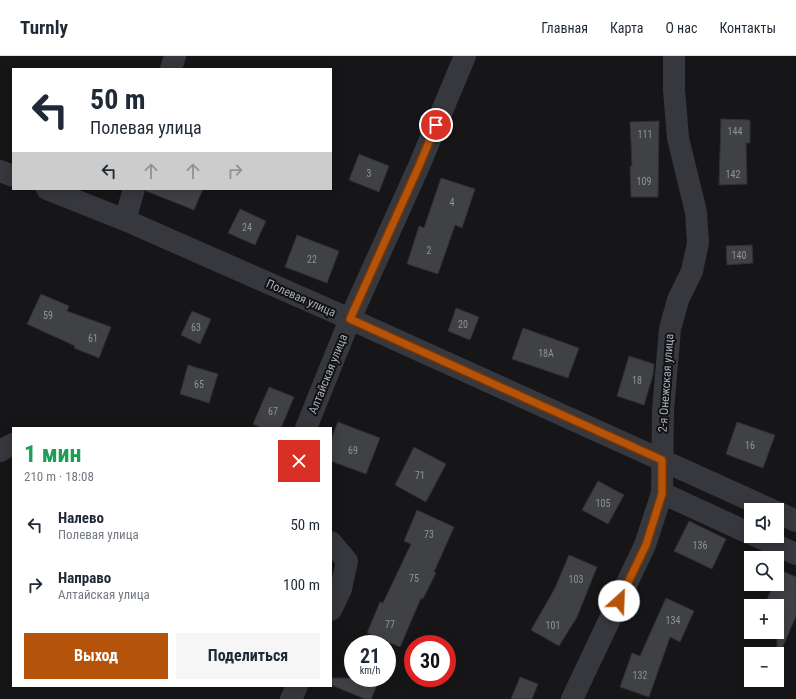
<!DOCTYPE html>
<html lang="ru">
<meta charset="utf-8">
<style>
:root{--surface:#fff;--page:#f6f6f7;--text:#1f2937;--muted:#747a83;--line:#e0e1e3;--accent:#b45309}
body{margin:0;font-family:"Roboto Condensed",sans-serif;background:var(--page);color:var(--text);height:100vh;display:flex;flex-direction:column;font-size:15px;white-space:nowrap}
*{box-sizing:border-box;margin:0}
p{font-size:13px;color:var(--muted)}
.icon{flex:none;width:22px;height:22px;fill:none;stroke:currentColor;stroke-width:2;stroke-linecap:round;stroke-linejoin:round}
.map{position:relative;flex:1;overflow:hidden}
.details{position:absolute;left:12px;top:371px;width:320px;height:260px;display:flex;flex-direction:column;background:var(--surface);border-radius:0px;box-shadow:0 2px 10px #0003}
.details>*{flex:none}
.banner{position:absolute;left:12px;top:12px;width:320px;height:122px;border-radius:0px;box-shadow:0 2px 10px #0003;background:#fff;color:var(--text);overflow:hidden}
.tools{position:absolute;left:744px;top:447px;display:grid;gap:8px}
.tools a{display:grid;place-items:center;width:40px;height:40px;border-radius:0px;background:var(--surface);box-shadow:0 2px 10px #0003;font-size:20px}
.speed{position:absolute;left:344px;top:579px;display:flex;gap:8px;font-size:20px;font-weight:700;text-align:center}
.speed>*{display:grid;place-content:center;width:52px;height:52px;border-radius:50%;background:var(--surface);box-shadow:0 2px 10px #0003;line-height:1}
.speed small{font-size:10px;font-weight:400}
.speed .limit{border:6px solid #d22;background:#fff;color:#111}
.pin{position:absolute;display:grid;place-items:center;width:34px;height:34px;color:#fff;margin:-17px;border:2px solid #fff;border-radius:50%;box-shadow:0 1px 4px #0007}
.me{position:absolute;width:44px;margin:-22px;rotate:25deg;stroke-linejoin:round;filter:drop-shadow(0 0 3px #0008)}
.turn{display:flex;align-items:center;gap:14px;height:84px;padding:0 12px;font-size:18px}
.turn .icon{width:52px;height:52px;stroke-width:2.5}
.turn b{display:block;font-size:28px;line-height:34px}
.lanes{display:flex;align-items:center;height:38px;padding:0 12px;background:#0003;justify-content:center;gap:20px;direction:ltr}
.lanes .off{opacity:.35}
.round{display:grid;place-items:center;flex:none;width:42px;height:42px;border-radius:0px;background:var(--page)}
.summary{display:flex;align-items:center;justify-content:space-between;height:68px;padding:0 12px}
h1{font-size:24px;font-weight:700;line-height:30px;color:#1e9e55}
.button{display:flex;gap:8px;margin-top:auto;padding:8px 12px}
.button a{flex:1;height:46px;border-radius:0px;background:var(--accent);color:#fff;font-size:16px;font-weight:700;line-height:46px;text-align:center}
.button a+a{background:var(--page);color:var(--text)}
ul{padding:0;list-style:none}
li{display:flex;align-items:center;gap:12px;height:60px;padding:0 12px}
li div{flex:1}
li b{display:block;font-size:15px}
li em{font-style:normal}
header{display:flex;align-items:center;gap:24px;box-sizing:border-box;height:56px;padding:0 20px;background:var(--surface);border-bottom:1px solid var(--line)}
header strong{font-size:19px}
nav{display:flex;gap:22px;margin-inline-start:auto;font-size:14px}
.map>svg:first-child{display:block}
.building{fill:#404145;stroke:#303034}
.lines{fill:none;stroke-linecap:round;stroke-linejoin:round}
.minor{stroke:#37383d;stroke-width:22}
.route-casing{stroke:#753606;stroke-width:10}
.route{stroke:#b45309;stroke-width:7}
.labels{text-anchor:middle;stroke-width:4;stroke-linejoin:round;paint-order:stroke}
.number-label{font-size:10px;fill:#8e929b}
.street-label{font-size:12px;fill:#a8adb8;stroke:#111113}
</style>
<header>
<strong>Turnly</strong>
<nav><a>Главная</a><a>Карта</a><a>О нас</a><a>Контакты</a></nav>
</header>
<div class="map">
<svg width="796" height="643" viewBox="0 0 796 643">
<rect width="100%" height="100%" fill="#161618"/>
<!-- building -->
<g class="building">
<polygon points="721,63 750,64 750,87 746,87 747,128 719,129"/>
<polygon points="659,65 658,141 631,141 630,110 632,110 630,66"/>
<polygon points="359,98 389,110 379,136 349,124"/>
<polygon points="441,122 475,133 462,172 455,169 438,218 407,208 419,170 424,172"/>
<polygon points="146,133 203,133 194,154 146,135"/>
<polygon points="240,153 266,165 255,189 228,177"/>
<polygon points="297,179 339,195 327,227 285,211"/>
<polygon points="752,189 753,207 727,209 726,190"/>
<polygon points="41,238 69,250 67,255 111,271 99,302 74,292 75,290 27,268"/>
<polygon points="456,252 479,261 470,284 448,275"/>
<polygon points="192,255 211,263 200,288 181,279"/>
<polygon points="523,272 579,292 568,322 512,303"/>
<polygon points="629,300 654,308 653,319 644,349 617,340"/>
<polygon points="188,309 218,318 209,347 180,338"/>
<polygon points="269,331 294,341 281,372 262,372 253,368"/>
<polygon points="338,366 380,382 366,418 331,405 331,384"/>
<polygon points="737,366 775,379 763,412 726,398"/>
<polygon points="414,391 446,408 426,446 395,429"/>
<polygon points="598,425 624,439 608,468 582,454"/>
<polygon points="417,454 454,471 434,516 436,517 423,543 421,542 400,591 367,577 380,546 383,547 411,488 404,485"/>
<polygon points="689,465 726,483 712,513 674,495"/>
<polygon points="569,499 597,511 577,561 559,590 531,574 555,532"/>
<polygon points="780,514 796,521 796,560 777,604 777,550 764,550 774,528 777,528 777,521"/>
<polygon points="666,542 694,555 680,586 670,581 649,641 620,631 632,597 640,600"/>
<polygon points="520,621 538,628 532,643 511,643"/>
<polygon points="331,622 380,622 371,643 365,643 331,629"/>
</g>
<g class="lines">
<!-- minor -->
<g class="minor">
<polyline points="171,13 175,0"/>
<polyline points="0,115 13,120"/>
<polyline points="47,133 125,164 350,263 772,454"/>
<polyline points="125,164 134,133"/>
<polyline points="306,372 350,263 419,110 465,0"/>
<polyline points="0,395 13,388"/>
<polyline points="662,437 751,478"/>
<polyline points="777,456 796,465"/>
<polyline points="756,480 796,498"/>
<polyline points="331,486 347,505 341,533 331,554"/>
<polyline points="291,643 297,630"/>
<polyline points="572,643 645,489 662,437 663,354 670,273 678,244 692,215 698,187 696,156 678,82 674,34 674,0"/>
</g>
</g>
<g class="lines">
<!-- route casing -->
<g class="route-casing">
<polyline id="route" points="436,69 419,110 350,263 662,404 662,438 646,489 619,545"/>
</g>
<!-- route -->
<use href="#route" class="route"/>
</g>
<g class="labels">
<!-- number labels -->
<g class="number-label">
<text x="735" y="79">144</text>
<text x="645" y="82">111</text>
<text x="369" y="121">3</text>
<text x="733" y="122">142</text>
<text x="644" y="129">109</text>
<text x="452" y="150">4</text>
<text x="247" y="175">24</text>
<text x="429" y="198">2</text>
<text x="739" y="203">140</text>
<text x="312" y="207">22</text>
<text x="48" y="263">59</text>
<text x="463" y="272">20</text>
<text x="196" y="275">63</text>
<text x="93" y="286">61</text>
<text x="546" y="301">18А</text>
<text x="637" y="328">18</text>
<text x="199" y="332">65</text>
<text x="273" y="359">67</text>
<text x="750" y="393">16</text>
<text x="353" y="398">69</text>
<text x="420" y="423">71</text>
<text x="603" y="451">105</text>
<text x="429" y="482">73</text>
<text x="700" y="493">136</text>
<text x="414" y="526">75</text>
<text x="576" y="527">103</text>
<text x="673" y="568">134</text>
<text x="390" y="572">77</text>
<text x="553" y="573">101</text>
<text x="640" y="623">132</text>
</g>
<!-- street labels -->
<g class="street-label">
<text transform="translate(301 242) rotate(24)" y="4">Полевая улица</text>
<text transform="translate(328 318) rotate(-68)" y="4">Алтайская улица</text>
<text transform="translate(666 327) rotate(-86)" y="4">2-я Онежская улица</text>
</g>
</g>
</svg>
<div class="tools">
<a><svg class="icon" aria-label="sound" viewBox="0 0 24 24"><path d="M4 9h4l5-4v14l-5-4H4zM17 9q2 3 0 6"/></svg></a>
<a><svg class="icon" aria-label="search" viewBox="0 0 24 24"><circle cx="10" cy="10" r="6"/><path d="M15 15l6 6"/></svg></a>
<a>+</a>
<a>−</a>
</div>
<div class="speed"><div>21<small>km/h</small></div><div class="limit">30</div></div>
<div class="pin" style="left:436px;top:69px;background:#d93025"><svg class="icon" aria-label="arrive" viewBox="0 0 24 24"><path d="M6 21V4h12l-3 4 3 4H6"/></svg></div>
<svg class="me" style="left:619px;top:545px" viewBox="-20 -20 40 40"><circle r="19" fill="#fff"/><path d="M0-13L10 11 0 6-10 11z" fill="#b45309"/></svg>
<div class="banner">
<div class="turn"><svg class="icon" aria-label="left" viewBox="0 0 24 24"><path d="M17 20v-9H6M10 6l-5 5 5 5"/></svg><div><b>50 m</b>Полевая улица</div></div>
<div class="lanes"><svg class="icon" aria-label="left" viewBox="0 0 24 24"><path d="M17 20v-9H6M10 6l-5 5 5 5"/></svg><svg class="icon off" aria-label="ahead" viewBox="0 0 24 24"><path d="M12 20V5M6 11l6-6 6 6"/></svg><svg class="icon off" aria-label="ahead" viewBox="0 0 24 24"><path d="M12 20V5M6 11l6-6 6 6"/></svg><svg class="icon off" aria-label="right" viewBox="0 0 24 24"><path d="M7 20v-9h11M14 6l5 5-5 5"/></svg></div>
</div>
<section class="details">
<div class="summary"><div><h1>1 мин</h1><p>210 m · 18:08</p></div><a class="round" style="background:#d93025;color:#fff"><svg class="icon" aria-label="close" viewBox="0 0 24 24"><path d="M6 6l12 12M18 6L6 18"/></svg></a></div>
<ul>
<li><svg class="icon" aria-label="left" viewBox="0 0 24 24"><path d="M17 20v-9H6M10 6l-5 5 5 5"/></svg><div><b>Налево</b><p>Полевая улица</p></div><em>50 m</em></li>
<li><svg class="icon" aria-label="right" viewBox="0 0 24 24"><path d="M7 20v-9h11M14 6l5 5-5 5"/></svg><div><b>Направо</b><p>Алтайская улица</p></div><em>100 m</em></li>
</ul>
<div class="button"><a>Выход</a><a>Поделиться</a></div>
</section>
</div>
